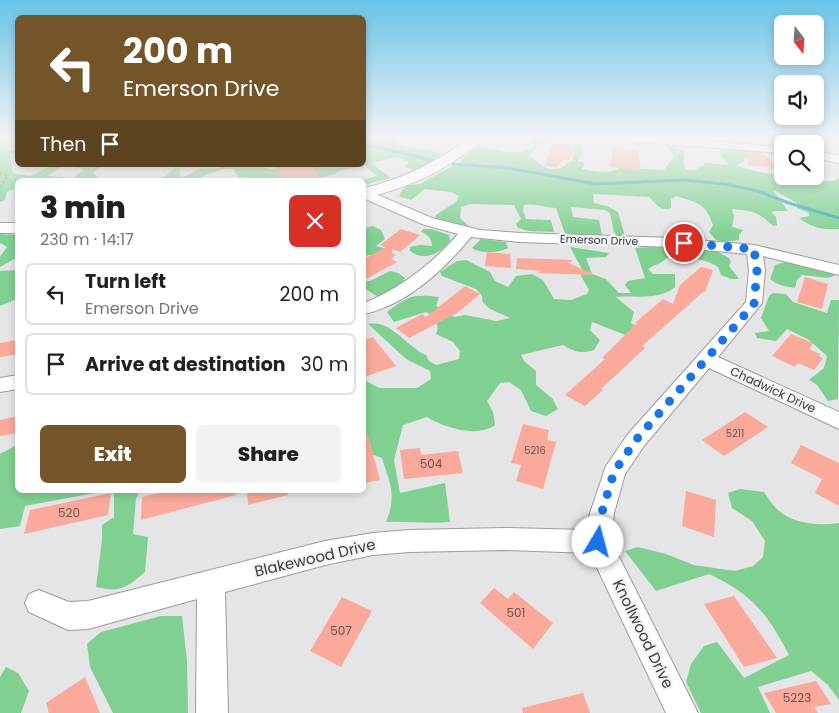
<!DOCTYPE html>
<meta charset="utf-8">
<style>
:root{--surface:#fff;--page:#f2f2f2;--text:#202124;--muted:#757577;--line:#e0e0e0;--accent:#735529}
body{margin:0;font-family:Poppins,sans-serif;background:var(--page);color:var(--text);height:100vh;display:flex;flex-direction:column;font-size:19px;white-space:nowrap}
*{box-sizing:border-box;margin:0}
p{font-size:16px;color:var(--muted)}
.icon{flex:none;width:28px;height:28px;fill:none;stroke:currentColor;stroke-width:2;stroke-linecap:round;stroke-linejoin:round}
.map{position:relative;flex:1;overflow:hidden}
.details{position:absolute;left:15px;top:178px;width:351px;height:315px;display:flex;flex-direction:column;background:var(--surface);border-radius:8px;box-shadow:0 2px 8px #0003}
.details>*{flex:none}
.top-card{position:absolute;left:15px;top:15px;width:351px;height:152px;border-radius:8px;box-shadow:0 2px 8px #0003;background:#735529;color:#fff;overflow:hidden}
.needle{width:32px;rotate:163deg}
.controls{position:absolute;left:774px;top:15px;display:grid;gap:10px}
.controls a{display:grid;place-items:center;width:50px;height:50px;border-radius:8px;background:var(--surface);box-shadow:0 2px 8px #0003;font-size:25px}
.pin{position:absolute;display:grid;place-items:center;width:42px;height:42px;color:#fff;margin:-21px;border:2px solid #fff;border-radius:50%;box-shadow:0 1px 5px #0007}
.me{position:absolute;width:55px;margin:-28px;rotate:8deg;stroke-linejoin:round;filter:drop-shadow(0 0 4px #0008)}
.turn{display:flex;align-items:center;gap:18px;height:105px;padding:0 25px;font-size:22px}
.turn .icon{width:65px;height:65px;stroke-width:2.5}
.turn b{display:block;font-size:35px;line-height:42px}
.then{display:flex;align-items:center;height:48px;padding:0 25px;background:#0003;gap:10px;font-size:19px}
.round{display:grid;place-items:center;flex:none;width:52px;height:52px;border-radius:8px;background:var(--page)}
.head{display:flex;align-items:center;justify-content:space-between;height:85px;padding:0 25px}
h1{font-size:30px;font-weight:800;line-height:38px}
.action{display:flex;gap:10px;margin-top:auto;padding:10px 25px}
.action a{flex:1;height:58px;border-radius:8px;background:var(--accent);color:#fff;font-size:20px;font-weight:800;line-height:58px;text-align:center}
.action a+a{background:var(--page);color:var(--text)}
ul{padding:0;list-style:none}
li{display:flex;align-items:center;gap:15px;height:62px;margin:0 10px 8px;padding:0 15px;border:2px solid var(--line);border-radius:8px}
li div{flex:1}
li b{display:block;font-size:19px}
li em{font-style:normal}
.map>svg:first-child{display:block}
.green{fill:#80d191}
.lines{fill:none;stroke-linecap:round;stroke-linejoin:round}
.stream{stroke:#43acb5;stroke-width:3}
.building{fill:#faa99a}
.minor-casing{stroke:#9c9c9f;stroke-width:2}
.tertiary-casing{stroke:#9c9c9f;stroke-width:2}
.path{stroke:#959597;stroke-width:2;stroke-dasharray:2.5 2.5;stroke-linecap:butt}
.minor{fill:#fff;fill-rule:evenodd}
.tertiary{fill:#fff;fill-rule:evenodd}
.route{stroke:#1a73e8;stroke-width:9;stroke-dasharray:0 16.2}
.labels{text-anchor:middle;stroke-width:4.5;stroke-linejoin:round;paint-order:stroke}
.number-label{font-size:10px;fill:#6b5654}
.far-street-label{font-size:11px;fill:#3b3b3c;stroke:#f2f3f5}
.street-label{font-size:12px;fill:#3b3b3c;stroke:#f2f3f5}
.near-number-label{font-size:12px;fill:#6b5654}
.near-street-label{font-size:15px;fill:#3b3b3c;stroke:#f2f3f5}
</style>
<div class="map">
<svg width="839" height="713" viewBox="0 0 839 713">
<rect width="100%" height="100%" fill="#e5e5e8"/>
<!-- green -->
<g class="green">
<polygon points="0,138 11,138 8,142 9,150 17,150 17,152 10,154 13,173 30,176 53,165 64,165 48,176 73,178 84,169 76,167 83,165 101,165 93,173 101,180 18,180 17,188 7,192 5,200 0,202"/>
<path d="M364,138H412L394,141L396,144L441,153L430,163L417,171L406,167L405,165L408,164V162L397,157L371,163L391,178L364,185V180H362L377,176L364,165L340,171L335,174L324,177L272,180L239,177L234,172L235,169C225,167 205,174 197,180H150L166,176L175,167L180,169V177C189,177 193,170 201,169C207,168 213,169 219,168L221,165H257L273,170L284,169L279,165H364Z"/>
<path d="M533,138H558L550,141H541L529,156C540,163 548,174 563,167C566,165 569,162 573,160L575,142L580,144L584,150L578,161L585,163L582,169C595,171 607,175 619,168L664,170L674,157L666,146L672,144L684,152V165L686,170H695L704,165V163L729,165L721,156L719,151L725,147L762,152L765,159L744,158V162L736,165C751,172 771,174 785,176C792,177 799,174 805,176C816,179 828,185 839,178V229C824,230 811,228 799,218L809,216V213L797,208V203L773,190L788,211H774L772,213L776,217L777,225L774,226C769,223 766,219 761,216C753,210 741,210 732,209L734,216L732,227L743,230L739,235V240L725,242L716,240L709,232L713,225C705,202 697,203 676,196L671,199V208C660,212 657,204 649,197L593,194L594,203L607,206L618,212L625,236H617L614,232L610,213L605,210L571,207L573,217L599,220L602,236L565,234L556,208C545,208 536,203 524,205L523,210L526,219L551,220L554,232L528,231L518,228L516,224L521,219L514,205L470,204L461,207L460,218L472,229L435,220L436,215L457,201L459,196L451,192L425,189L411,200L399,196L402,190L408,185L420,184L461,161L477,145L506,152H523L534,146L530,141Z"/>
<polygon points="373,226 381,230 385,239 376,246 387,249 382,253 364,256 364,228"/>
<path d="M423,229H432L449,235L450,241C439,254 425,262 410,251V247L420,245L432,246C432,238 427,234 421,232Z"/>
<polygon points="0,234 17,235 18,257 0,267 0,257 7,247 0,243"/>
<path d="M481,239L506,242L508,248C500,253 480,254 472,248Z"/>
<path d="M570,247L609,253L606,257L586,258L592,274L606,279L619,293H631L625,285L628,281L645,278L635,248L655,247L715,250L729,258L731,262L729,266L739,279H731L721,275L718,267C708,261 699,258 687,259C676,248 672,255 663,261C658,265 653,265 648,269L653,274H675V287C658,301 636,295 616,297L634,312L631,323L654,336L641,341L592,322L590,330L600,340L594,350C582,354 574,352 563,345L521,355L525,362L536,371V385L552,398L558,409L546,416L531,411L521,390L509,382L500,383L487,401L493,412L495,425C477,438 445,428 427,417L403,425L394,460L400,493L445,483L450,522C429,524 408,521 386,522C397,495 390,484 382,458L371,454H364V380L379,388H417L431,379L430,371L406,359L368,324C389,318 406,346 426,355L429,361L436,365L459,359L460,351L453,342L436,334L438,328L434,317L426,312L394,322L387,312C409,296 411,294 439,297L436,306L454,317L465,315L496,321L510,318C500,312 481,309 482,296L476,289L442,276L440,272L457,261L466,260L490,272L495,281L508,287L516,276L532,274L543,280L554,299L571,300L587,294L589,290L581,276L583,271Z"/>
<path d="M785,262L838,274L828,278L802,275L797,280L795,288C786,287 777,285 770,279L775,265Z"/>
<polygon points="17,270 17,299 0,306 0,271"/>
<polygon points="390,271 398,273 405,278 403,282 378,297 364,288 364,281 370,281"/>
<polygon points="773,293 786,294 793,302 827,313 831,300 839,300 838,399 828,401 817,385 809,380 824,368 827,356 809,340 787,329 776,341 757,338 755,333 769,331 761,318 769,296"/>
<polygon points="17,445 18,490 111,490 25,506 20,526 0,529 0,454"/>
<path d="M740,489L764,492C768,498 773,506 779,511C795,524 819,526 839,523V700L828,685L811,671L758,687L770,713H701L686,682L691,664L704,646L717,642L744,678L789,655C767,613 753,595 709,574L656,591L625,551L638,547L666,554L694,565L735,571L753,566L763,557L765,541L752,521L732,508L728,493Z"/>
<path d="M114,490H140L136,499L133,534L148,537L145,572C126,588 120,593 96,587L102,540V525L114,517Z"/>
<polygon points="161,616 182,616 187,662 188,713 113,713 90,667 87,644 101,632"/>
<polygon points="6,667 18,673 29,691 21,713 0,713 0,677"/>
</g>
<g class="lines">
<!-- stream -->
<g class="stream">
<polyline points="364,144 432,160"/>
<polyline points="453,164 508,168 596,184 684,180 725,184 758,191 789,203 839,218"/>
</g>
</g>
<!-- building -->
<g class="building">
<polygon points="553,143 575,146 570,160 563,160 557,167 545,166"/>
<polygon points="613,148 638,150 641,170 610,167"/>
<polygon points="746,152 765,154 778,168 749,165"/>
<polygon points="274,165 313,165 321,180 283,180"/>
<polygon points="401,229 420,235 400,252 392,249 392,253 396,255 391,259 397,262 364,280 364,259 386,247 380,245"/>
<polygon points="487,252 510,254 511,268 485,266"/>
<polygon points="517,258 573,260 569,263 595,275 537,273 541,271 516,269"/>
<polygon points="701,267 713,270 705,292 703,292 642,346 645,348 601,389 603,390 585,406 565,395 605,359 602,358 637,323 635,323 663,299 673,304 680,285"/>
<polygon points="805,277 828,284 822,309 797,302"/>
<polygon points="465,286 480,294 457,313 409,338 396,328 422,314 426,317"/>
<polygon points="791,334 813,343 809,349 820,354 819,356 823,358 814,370 798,363 795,367 772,356"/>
<polygon points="373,337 396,366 364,377 364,340"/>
<polygon points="18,340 18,354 0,357 0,343"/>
<polygon points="745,412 768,427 724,456 702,440"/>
<polygon points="18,416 18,433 0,436 0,420"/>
<polygon points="523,424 549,430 547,440 556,442 543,489 516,481 521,465 511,463"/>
<polygon points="368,435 380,480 364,483 364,436"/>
<polygon points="801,445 839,463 839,506 815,493 822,479 791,463"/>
<polygon points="420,448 421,455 458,451 463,473 404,479 400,450"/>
<polygon points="172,490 235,490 236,495 141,520 142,497"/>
<polygon points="247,490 288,490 288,495 248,505"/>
<polygon points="686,491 716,500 714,537 682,526"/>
<polygon points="111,493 108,515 24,534 30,510"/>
<polygon points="494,588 508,599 514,592 553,623 533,649 480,603"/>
<polygon points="734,596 777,658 744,667 704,604"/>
<polygon points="342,597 372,611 341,667 310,651"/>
<polygon points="85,677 100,713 49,713 46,703"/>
<polygon points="816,681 831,704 814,707 818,713 776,713 764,693"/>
<polygon points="583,693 590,713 523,713 522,708"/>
</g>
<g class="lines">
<!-- minor casing -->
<g class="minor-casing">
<g id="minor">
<polygon points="620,138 664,138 782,147 782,153 626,141"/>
<polygon points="815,152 839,155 839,163 815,158"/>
<path d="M364,189L432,218L480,230L520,233L674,238L754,245L839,265V275L763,256L765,270L762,303L718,357L839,412V429L709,368L644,446L625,474L614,513L611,541L698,713H666L590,553L505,550L409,552L373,555L325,565L225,592L228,713H196L197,599L88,629L68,630L29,612L25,603L29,594L39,590L69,602L88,601L325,541L373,533L409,530L505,528L587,530L590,513L606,466L628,434L746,302L749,270L747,254L674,247L520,242L471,237C444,270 406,305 364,314V303C401,288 432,264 458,234L422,224L372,202L364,198Z"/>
<polygon points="18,375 18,389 0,392 0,378"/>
</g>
</g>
<!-- tertiary casing -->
<g class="tertiary-casing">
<g id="tertiary">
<path d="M469,138H484C478,145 470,150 463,155C433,177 400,190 364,198V188C403,179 437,162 469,138Z"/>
<rect x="0" y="223" width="18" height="10"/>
</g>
</g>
<!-- path -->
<polyline class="path" points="0,173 8,176 0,187"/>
<!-- minor -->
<use href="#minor" class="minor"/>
<!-- tertiary -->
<use href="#tertiary" class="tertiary"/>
</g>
<!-- sky -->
<linearGradient id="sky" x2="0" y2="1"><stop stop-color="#67c4e8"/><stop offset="0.58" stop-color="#f3f3f5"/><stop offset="1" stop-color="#f3f3f5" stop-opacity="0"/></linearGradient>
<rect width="839" height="237" fill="url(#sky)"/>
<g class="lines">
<!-- route -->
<polyline class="route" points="598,542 602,512 614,472 636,440 754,304 757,270 754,249 684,243"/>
</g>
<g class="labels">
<!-- number labels -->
<g class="number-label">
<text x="735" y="437">5211</text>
<text x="535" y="454">5216</text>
</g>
<!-- far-street labels -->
<g class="far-street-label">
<text transform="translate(599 240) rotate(2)" y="4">Emerson Drive</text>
</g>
<!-- street labels -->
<g class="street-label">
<text transform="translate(773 390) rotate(25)" y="4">Chadwick Drive</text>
</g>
<!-- near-number labels -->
<g class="near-number-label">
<text x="431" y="468">504</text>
<text x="69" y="517">520</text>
<text x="516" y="617">501</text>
<text x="341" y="635">507</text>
<text x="797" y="702">5223</text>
</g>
<!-- near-street labels -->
<g class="near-street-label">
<text transform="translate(315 558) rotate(-13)" y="5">Blakewood Drive</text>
<text transform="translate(643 634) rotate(64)" y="5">Knollwood Drive</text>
</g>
</g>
</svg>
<div class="controls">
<a><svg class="needle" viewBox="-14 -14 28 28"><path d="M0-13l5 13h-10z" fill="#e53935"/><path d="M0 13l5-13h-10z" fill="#757577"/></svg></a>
<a><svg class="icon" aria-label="sound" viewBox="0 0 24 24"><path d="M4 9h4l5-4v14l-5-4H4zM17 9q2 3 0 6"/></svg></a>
<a><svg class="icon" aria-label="search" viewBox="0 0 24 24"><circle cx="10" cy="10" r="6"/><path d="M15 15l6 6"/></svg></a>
</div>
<div class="pin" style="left:684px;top:243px;background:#d93025"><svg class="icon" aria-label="arrive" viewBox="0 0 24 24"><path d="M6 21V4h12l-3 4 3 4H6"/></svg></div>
<svg class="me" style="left:598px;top:542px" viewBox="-20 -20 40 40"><circle r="19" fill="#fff"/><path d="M0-13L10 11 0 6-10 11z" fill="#1a73e8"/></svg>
<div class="top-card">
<div class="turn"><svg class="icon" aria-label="left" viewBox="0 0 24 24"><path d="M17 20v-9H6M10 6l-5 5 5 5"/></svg><div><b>200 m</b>Emerson Drive</div></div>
<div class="then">Then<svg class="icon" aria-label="arrive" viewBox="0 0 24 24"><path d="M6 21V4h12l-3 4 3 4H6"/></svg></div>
</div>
<section class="details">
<div class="head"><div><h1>3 min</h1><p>230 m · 14:17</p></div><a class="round" style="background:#d93025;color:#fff"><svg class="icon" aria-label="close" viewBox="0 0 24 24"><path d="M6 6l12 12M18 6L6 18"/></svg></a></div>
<ul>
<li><svg class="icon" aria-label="left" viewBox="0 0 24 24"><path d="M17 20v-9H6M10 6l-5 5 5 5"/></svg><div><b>Turn left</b><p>Emerson Drive</p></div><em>200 m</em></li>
<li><svg class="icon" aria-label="arrive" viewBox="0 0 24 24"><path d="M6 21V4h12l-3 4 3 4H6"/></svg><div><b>Arrive at destination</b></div><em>30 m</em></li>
</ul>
<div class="action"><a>Exit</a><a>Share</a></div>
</section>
</div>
